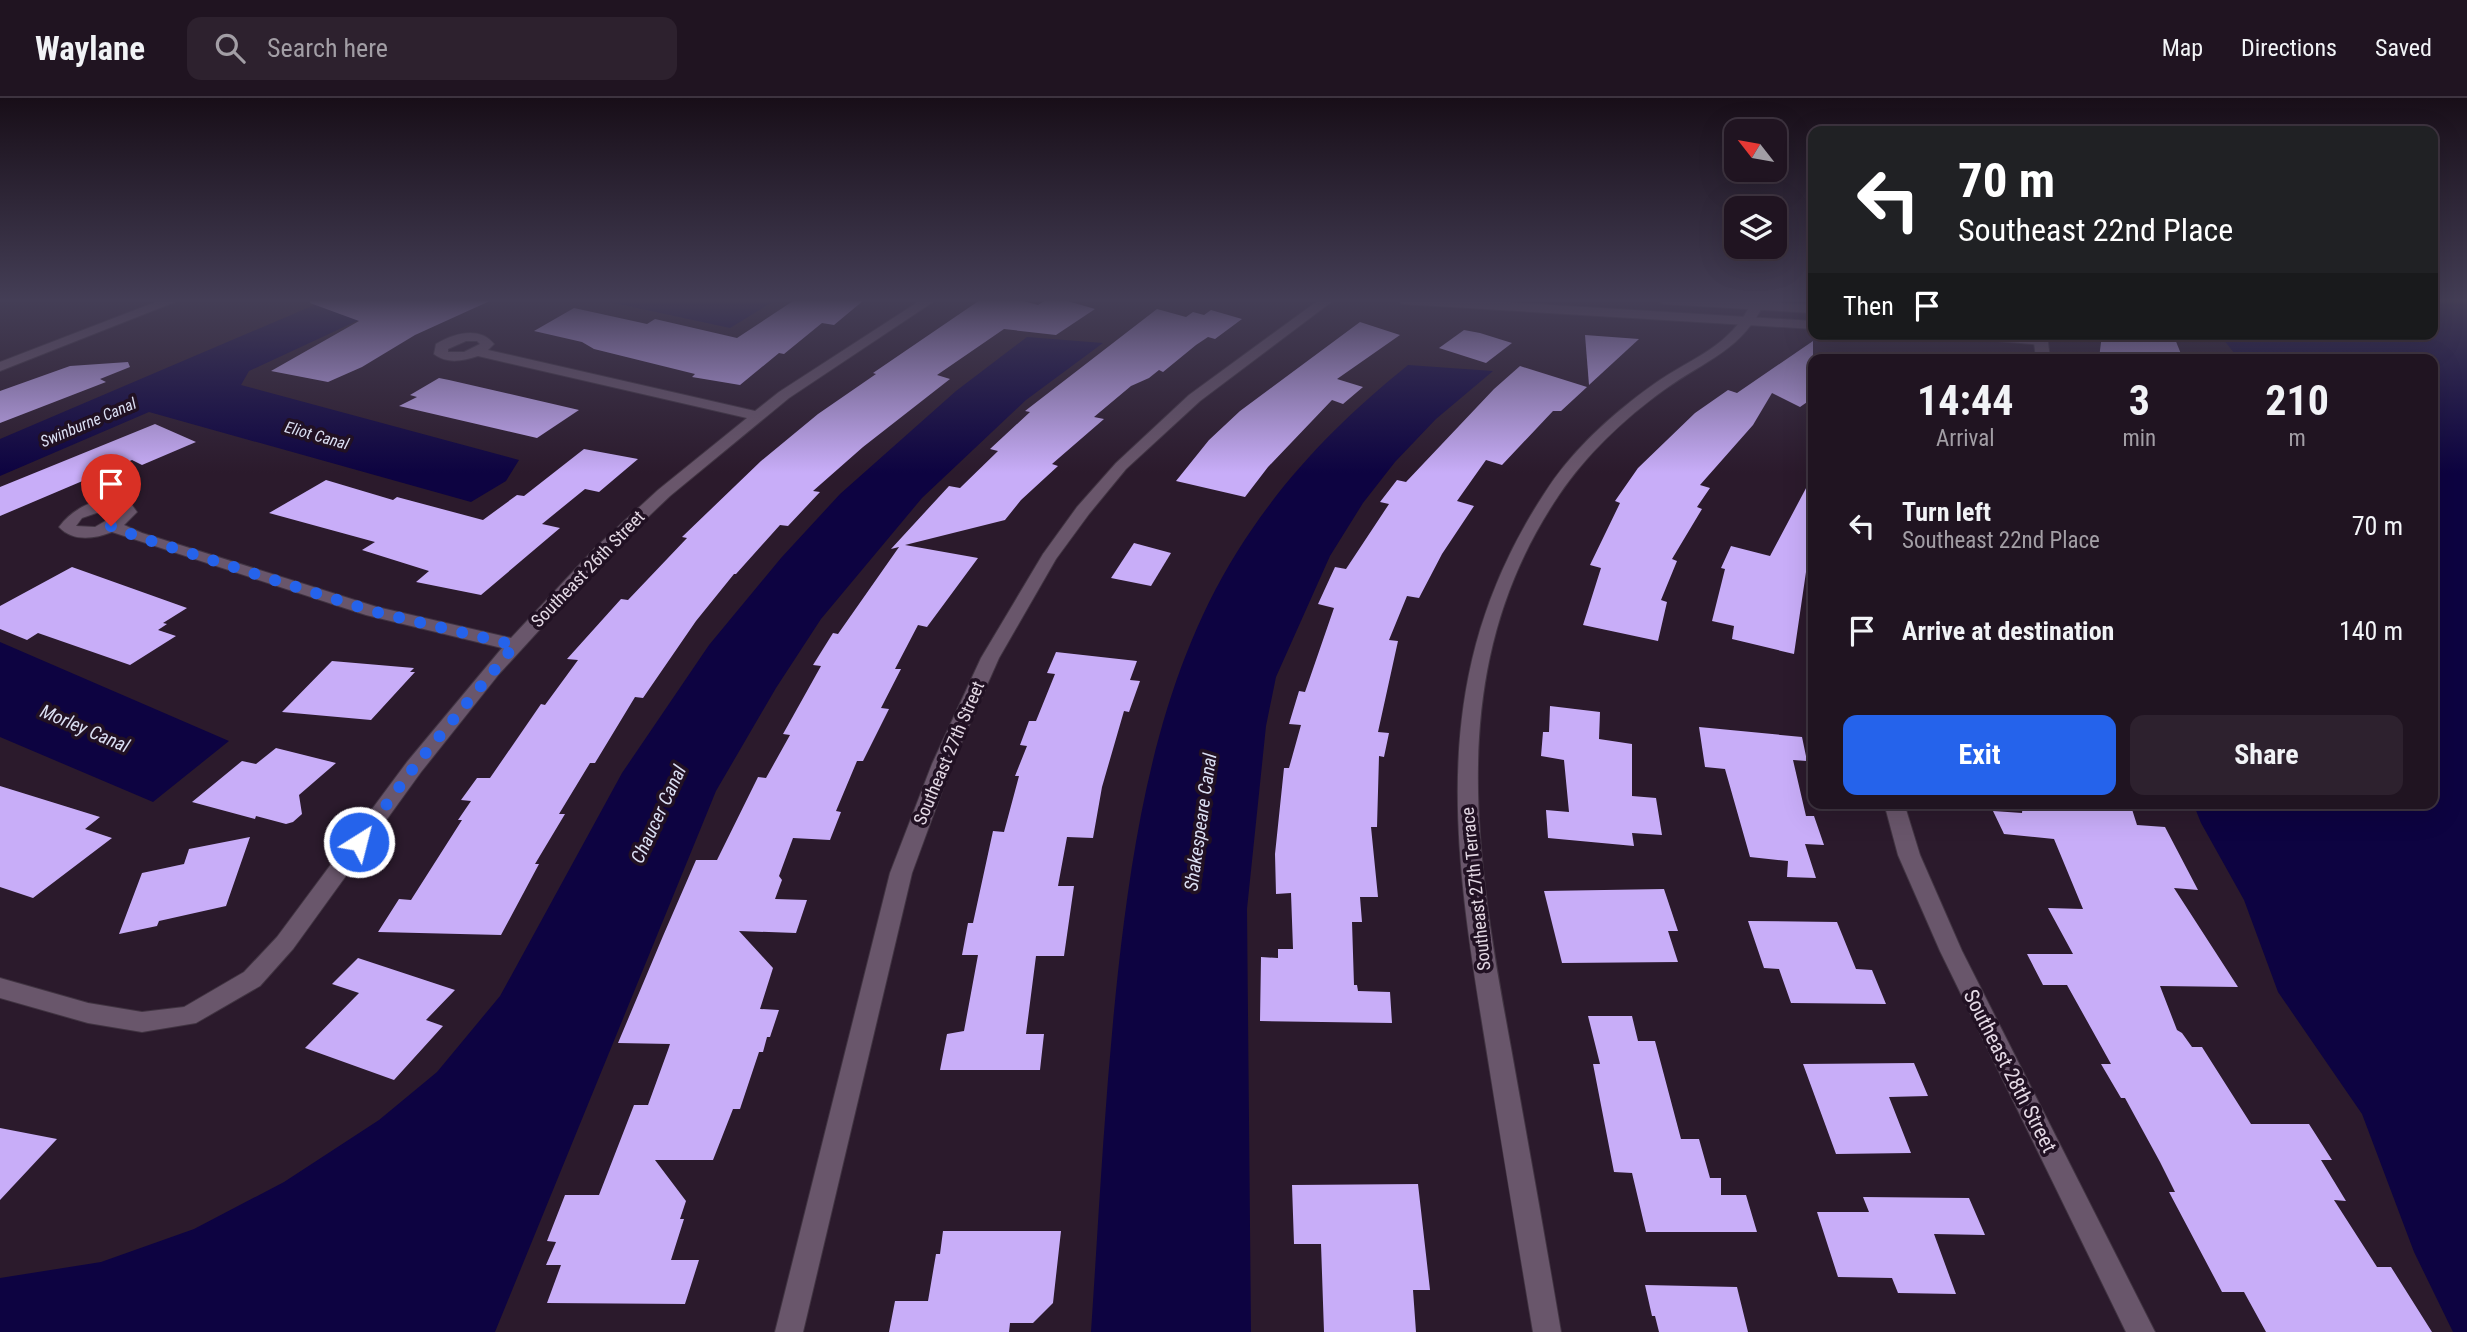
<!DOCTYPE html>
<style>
:root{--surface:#201421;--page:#2d212e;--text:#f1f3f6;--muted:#a29ea5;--line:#3d333f;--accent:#2563eb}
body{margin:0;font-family:"Roboto Condensed",sans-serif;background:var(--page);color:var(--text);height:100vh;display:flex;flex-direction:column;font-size:26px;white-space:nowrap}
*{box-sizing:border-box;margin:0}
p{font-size:23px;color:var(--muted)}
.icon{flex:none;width:38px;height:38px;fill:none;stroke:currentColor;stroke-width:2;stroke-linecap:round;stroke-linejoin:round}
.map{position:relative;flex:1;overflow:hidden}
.side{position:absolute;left:1808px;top:256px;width:630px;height:455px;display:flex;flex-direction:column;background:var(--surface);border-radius:14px;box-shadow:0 7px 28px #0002,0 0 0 2px var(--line)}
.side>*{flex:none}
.top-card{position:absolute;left:1808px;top:28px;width:630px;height:214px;border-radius:14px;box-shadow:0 7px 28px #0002,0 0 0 2px var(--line);background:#202124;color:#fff;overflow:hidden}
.needle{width:46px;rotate:301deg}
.tools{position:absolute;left:1724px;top:21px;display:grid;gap:14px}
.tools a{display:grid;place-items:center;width:63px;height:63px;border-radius:14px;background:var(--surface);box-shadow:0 7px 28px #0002,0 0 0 2px var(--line);font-size:35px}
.pin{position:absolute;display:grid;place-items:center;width:60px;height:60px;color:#fff;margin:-72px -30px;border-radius:50% 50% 50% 0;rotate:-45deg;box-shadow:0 0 7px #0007}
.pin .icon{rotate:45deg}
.me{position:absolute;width:77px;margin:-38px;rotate:36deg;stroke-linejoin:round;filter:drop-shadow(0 0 5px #0008)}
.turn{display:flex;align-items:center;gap:24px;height:147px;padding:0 35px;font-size:32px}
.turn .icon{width:91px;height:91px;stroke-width:2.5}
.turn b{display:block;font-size:49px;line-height:60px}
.then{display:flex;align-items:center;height:66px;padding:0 35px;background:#0003;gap:14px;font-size:26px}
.eta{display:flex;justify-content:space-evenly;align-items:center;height:119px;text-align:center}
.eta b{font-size:42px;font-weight:700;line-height:49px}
.button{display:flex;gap:14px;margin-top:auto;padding:14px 35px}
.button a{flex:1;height:80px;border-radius:14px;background:var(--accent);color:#fff;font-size:28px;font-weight:700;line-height:80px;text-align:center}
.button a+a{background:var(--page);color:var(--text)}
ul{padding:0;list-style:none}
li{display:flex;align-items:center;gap:21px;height:105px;padding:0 35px}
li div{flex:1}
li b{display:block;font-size:26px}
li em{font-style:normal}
header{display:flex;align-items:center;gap:42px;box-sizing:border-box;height:98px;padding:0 35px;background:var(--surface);border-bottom:2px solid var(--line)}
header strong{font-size:33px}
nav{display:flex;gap:38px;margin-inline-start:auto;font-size:24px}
.search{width:490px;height:63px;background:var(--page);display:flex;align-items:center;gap:18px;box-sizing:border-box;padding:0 24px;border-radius:14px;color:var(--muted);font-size:26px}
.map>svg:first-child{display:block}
.water{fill:#0d0341}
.building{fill:#c8adf8}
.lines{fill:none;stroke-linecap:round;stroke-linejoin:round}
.minor-casing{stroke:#413442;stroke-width:2}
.tertiary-casing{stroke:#413442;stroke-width:2}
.minor{fill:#69566b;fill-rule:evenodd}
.tertiary{fill:#69566b;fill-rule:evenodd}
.route{stroke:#2563eb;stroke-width:12;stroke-dasharray:0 21.6}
.labels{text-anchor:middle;stroke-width:7;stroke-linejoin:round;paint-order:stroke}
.far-water-label{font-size:16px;font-style:italic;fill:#dbdff3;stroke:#211123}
.street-label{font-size:18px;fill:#e4d9e5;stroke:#211123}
.water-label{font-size:19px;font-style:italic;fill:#dbdff3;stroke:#211123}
.near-street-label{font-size:21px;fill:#e4d9e5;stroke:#211123}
</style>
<header>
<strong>Waylane</strong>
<div class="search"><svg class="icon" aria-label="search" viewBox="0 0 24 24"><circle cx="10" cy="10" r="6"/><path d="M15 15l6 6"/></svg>Search here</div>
<nav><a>Map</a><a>Directions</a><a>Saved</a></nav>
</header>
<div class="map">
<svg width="2467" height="1234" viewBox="0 0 2467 1234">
<rect width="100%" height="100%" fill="#2b1a2c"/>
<!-- water -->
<g class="water">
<polygon points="326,202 402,202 249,273 241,287 519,362 506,383 471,404 149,314 0,378 0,341"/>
<polygon points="600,202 776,202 730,230"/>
<polygon points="2433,202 2467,202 2467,1234 2453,1234 2414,1154 2362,1016 2278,894 2244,802 2201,725 2193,705 2432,705 2432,261 2239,261 2219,236 2432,236"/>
<polygon points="1027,239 1103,245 1026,302 922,400 821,521 776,590 716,693 495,1234 0,1234 0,1180 101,1164 194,1131 284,1084 379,1022 437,974 500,898 622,675 709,547 781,460 840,396 956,293"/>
<path d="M1408,267L1493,273L1436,321L1395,364L1363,405L1330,458L1276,579L1266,628L1247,811L1251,1234H1091C1099,1114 1105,994 1118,874C1134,731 1159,579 1237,454C1284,379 1339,323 1408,267Z"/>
<polygon points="0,544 229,643 153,704 0,639"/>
</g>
<!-- building -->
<g class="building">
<polygon points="310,202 492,202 415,237 362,269 328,284 271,273 359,223 310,205"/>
<polygon points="803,202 864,202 834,227 822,225 784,256 779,255 740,287 692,279 695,276 594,251 582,244 534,233 574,210 647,226 655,221 737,240 793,203"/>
<polygon points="980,202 1020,202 1038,207 1046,202 1064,202 1095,211 1056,237 1004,231 937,277 950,281 863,349 813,393 820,394 788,428 780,427 736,476 734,476 696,523 643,600 635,599 595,665 590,665 559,716 565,716 535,766 539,766 501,837 378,834 399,801 411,802 462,722 458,722 471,703 461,702 477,680 490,680 541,606 545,607 578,562 567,561 621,501 628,502 687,440 682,439 761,363 818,316 876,276 873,275"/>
<polygon points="1157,211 1186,219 1193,214 1204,217 1211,212 1242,221 1215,241 1208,239 1196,247 1163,274 1159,272 1149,280 1131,288 1094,319 1104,321 1052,366 1058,368 1021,402 1005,422 905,447 978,460 927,529 918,527 895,571 901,571 881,610 889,611 863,663 857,663 836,713 841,714 830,742 793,740 779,778 782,782 775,801 807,802 796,835 739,833 773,870 760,911 779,912 770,939 767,939 763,954 759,954 740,1011 733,1011 713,1062 655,1062 686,1103 680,1121 684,1121 671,1162 699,1162 685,1206 547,1205 561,1167 546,1167 556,1144 547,1143 565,1097 599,1097 634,1007 648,1007 668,952 670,946 618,945 663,838 696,762 717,762 758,679 766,680 790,637 783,636 821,568 813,567 833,535 838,536 899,449 891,451 949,388 960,390 998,353 990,351 1030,314 1025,313"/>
<polygon points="1360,224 1400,237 1337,281 1363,289 1343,306 1332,302 1268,369 1245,399 1176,383 1209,342 1240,313"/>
<polygon points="1464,232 1480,235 1512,245 1486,265 1439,250"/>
<polygon points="2102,236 2173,236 2183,261 2099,261"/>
<polygon points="1585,237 1639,241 1589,287"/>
<polygon points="1813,243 1813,300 1800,309 1772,295 1753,327 1700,387 1710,390 1697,409 1702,411 1672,461 1677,463 1661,502 1667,504 1658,543 1583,527 1601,470 1590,467 1620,405 1615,403 1638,370 1695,315 1728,292 1737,295"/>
<polygon points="128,264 130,269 100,281 106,284 0,325 0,293 70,268"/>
<polygon points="1520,268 1587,289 1561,313 1553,313 1502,367 1486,362 1457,403 1474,408 1442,456 1419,500 1407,498 1389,542 1398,543 1378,634 1389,635 1384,659 1379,658 1377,729 1371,729 1378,799 1360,799 1362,824 1352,824 1354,887 1357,887 1358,893 1390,894 1392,925 1260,923 1261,859 1278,860 1278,851 1293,851 1291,795 1276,796 1275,756 1284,670 1289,670 1301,627 1289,626 1299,593 1305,594 1334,510 1318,506 1335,469 1346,471 1389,406 1380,404 1397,382 1406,384 1494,291"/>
<polygon points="439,280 449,282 579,312 537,340 399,308 417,299 410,297"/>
<polygon points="155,326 196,344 142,367 132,362 0,418 0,389"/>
<polygon points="584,351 638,361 599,394 585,391 542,426 560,430 481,497 416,484 429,473 362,452 375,444 269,415 326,382 393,402 397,399 483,422 517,397 524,398"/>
<polygon points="1813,377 1813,476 1806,474 1794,556 1732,541 1734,528 1712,523 1725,471 1721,470 1731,448 1770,458"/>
<polygon points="1134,445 1171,455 1151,488 1111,480"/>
<polygon points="72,469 187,510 163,525 167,526 158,532 176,538 130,567 38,535 27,542 0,531 0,508"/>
<polygon points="1056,554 1137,563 1130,582 1140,583 1129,614 1124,613 1102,689 1093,740 1067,739 1058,788 1074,788 1064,858 1036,858 1026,936 1044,936 1040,972 940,972 947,936 964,933 978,857 962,857 968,825 973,825 993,733 1004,734 1019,678 1015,678 1027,648 1020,647 1029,623 1036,623 1055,576 1047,575"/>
<polygon points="332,563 414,570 410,574 415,574 371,622 282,614"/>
<polygon points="1550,608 1600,614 1599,641 1632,646 1632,698 1656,700 1662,737 1632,735 1634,748 1548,740 1546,712 1569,714 1564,662 1541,658 1543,634 1549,634"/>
<polygon points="1699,629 1802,639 1807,663 1793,662 1806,718 1814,718 1824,747 1805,746 1816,780 1787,779 1788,763 1750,759 1725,671 1705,669"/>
<polygon points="276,650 336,665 299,697 302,716 293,724 286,726 256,718 255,721 192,704 242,663 256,666"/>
<polygon points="0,688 100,719 85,731 112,740 33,800 0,789"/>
<polygon points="2023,705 2130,705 2137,727 2165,729 2198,792 2174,790 2238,889 2160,888 2177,932 2182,935 2192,949 2202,949 2251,1026 2309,1026 2332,1062 2321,1062 2346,1103 2334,1102 2377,1169 2391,1169 2432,1234 2266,1234 2244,1194 2222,1194 2169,1094 2175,1094 2160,1064 2125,1000 2121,1000 2101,966 2111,966 2067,887 2043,887 2027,856 2073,856 2048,810 2083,811 2054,741 2004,736 1993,713 2022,715"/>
<polygon points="250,739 226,808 159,823 157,828 119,836 142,775 184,766 189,751"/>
<polygon points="1664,791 1678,833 1668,833 1678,864 1562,865 1544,793"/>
<polygon points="1748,823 1837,824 1856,871 1872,872 1886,906 1791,905 1779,871 1764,870"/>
<polygon points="358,860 455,892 426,922 443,928 394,982 305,950 359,895 332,886"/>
<polygon points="1588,918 1632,918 1638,943 1655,943 1681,1041 1699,1041 1710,1080 1721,1080 1721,1097 1746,1097 1757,1134 1646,1134 1632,1075 1614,1074 1593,966 1600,966"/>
<polygon points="1914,965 1928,998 1889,999 1911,1055 1836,1056 1803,966"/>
<polygon points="0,1030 57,1041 0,1102"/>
<polygon points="1418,1086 1430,1192 1413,1192 1416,1234 1324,1234 1321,1146 1294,1146 1292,1087"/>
<polygon points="1863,1099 1969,1100 1985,1137 1934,1136 1956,1196 1898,1195 1892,1180 1838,1179 1817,1114 1869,1114"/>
<polygon points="943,1133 1061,1133 1053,1205 1033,1225 1010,1225 1009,1234 889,1234 895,1203 928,1203 936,1156 940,1156"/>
<polygon points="1645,1187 1737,1189 1748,1234 1659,1234 1655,1218 1652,1218"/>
</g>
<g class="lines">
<!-- minor casing -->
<g class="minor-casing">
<g id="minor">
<path d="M921,202H936L789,300L670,398L608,457L499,576L421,674L293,851L260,888L196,925L142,934L88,925L0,900V880L88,905L142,914L184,909L244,874L277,839L407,664L502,550L366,517L112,434C94,441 73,444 59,429C74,408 103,396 129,403L137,414L124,427L142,435L377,509L511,540L596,449L658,392L747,320L478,258C463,263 447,266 434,256L436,246C454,235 480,228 494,246L488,252L755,313L779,294ZM466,243H477L480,246L464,254H448V251ZM108,411H118L121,414L95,429L76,428L82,420Z"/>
<polygon points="1319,202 1334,202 1200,303 1126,371 1089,416 1056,461 999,560 952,666 912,775 803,1234 775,1234 890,775 932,666 981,560 1043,456 1077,409 1116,365 1189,297"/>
<path d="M1753,202H1766C1742,253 1707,261 1664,292C1625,320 1586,357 1559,397C1442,570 1476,759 1511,950C1528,1045 1545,1139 1561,1234H1533C1517,1139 1501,1044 1486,949C1453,748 1426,577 1544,396C1571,353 1613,315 1654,286C1694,258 1730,250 1753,202Z"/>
<polygon points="2033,236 2047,236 2050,261 2036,261"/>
<polygon points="1884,705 1904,705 1920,757 1962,853 2155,1234 2126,1234 1940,853 1898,757"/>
</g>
</g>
<!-- tertiary casing -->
<g class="tertiary-casing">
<g id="tertiary">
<polygon points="161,202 180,202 0,273 0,264"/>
<polygon points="1396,202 1471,202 1813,223 1813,231 1402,206"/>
<polygon points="1657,202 1733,202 1813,207 1813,215 1663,206"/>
<path d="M1958,236C1978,236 2033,231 2048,243L2041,247L1964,240Z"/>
</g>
</g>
<!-- minor -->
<use href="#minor" class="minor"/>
<!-- tertiary -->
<use href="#tertiary" class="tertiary"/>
</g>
<!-- sky -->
<linearGradient id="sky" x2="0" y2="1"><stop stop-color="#180e18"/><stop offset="0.54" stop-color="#443e56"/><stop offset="1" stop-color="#443e56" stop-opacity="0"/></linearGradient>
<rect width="2467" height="375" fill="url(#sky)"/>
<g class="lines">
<!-- route -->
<polyline class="route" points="111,428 136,438 372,513 515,547 414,669 359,744"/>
</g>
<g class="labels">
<!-- far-water labels -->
<g class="far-water-label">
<text transform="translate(88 324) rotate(-23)" y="6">Swinburne Canal</text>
<text transform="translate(317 337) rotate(16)" y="6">Eliot Canal</text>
</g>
<!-- street labels -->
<g class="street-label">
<text transform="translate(588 471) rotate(-46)" y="6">Southeast 26th Street</text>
<text transform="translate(949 655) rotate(-67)" y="6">Southeast 27th Street</text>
<text transform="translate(1476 791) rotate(-96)" y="6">Southeast 27th Terrace</text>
</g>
<!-- water labels -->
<g class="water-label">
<text transform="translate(85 630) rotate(23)" y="7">Morley Canal</text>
<text transform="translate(658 716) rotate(-65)" y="7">Chaucer Canal</text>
<text transform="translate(1200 724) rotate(-82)" y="7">Shakespeare Canal</text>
</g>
<!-- near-street labels -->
<g class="near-street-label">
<text transform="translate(2010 973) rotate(63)" y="7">Southeast 28th Street</text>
</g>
</g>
</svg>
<div class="tools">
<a><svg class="needle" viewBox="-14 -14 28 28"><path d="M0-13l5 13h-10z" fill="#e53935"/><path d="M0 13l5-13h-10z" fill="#a29ea5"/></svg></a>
<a><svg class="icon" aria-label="layers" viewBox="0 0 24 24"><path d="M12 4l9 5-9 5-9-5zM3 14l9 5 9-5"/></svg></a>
</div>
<div class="pin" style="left:111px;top:428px;background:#d93025"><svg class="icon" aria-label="arrive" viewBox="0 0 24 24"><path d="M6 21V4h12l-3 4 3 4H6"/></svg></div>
<svg class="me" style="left:359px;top:744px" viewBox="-20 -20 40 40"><circle r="17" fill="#2563eb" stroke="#fff" stroke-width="3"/><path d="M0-11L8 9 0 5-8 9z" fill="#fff"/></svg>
<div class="top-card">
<div class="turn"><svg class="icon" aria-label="left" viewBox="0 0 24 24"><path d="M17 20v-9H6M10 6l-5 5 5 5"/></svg><div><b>70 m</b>Southeast 22nd Place</div></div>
<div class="then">Then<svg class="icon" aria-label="arrive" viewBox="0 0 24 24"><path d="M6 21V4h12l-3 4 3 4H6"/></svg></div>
</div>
<section class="side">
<div class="eta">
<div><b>14:44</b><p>Arrival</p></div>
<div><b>3</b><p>min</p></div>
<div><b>210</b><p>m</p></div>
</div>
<ul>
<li><svg class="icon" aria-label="left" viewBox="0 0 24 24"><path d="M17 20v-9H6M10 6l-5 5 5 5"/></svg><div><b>Turn left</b><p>Southeast 22nd Place</p></div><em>70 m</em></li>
<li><svg class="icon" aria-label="arrive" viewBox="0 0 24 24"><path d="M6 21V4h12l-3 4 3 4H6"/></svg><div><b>Arrive at destination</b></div><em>140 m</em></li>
</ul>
<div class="button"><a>Exit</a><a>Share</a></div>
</section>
</div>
